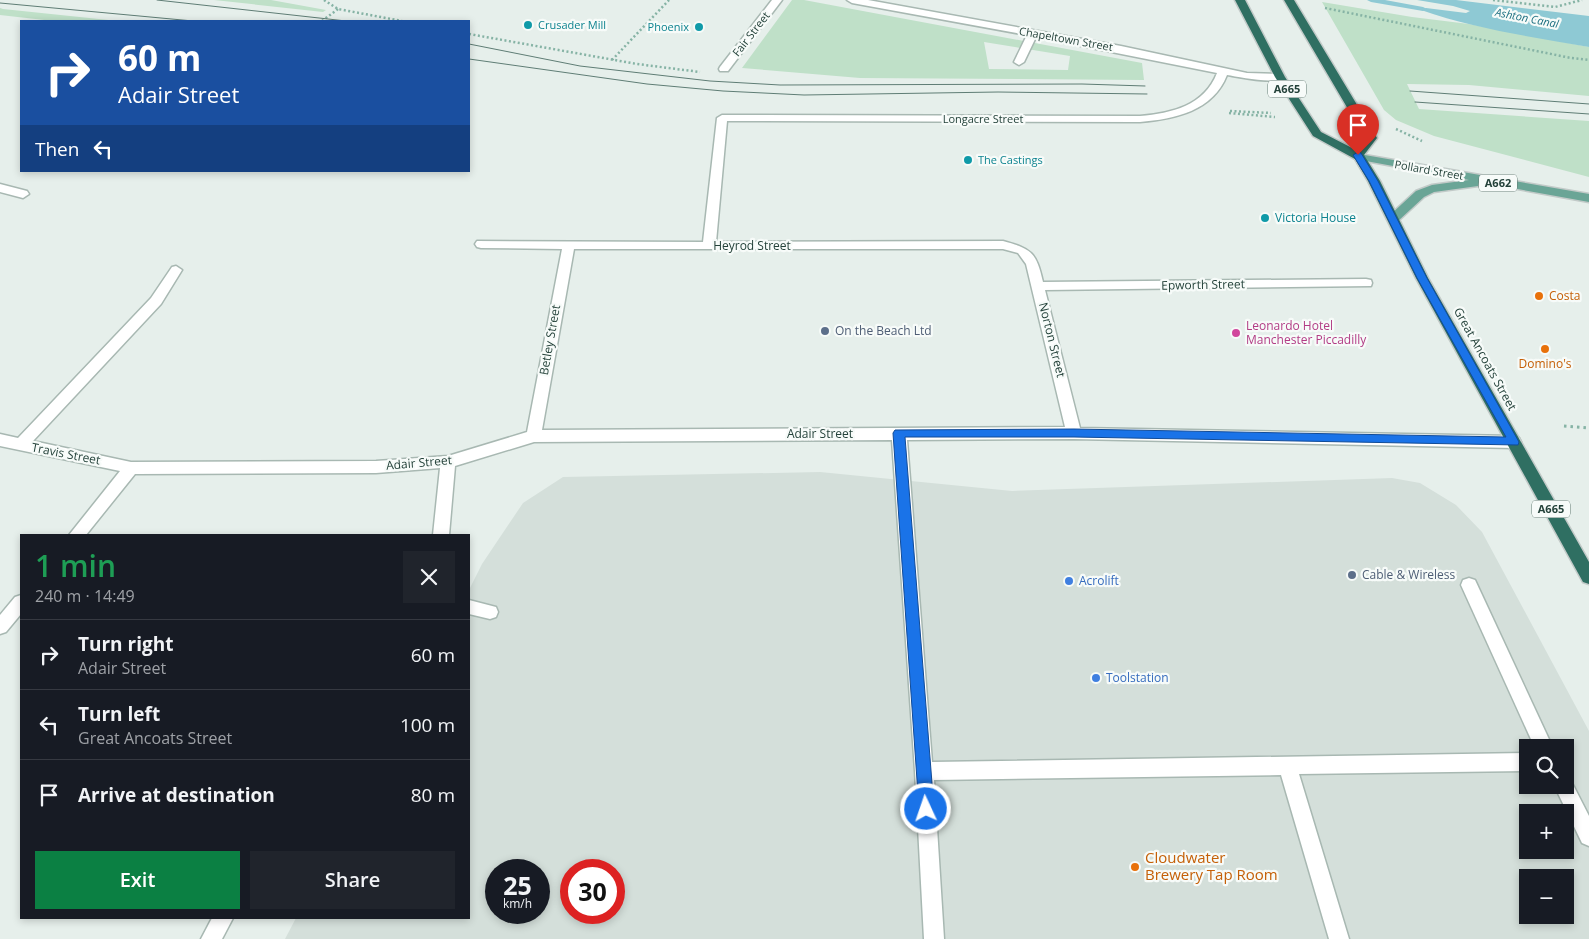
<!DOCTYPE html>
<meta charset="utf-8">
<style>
:root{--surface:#171b24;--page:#20242c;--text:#f1f3f6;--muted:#9ea1a6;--line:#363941;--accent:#0b8043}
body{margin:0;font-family:"Open Sans",sans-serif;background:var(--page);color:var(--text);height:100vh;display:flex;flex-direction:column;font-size:19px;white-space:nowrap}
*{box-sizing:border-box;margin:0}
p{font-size:16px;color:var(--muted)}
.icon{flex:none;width:28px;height:28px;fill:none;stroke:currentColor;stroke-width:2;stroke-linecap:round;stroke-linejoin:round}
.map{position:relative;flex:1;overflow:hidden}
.panel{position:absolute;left:20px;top:534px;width:450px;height:385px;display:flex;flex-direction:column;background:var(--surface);border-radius:0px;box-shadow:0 2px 8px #0003}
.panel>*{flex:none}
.guide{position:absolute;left:20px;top:20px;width:450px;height:152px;border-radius:0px;box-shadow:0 2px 8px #0003;background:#1a4fa0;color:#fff;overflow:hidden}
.tools{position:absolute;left:1519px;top:739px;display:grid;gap:10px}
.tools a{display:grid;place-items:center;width:55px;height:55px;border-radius:0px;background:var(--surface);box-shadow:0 2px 8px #0003;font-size:25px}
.speed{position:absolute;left:485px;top:859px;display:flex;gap:10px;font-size:25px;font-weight:700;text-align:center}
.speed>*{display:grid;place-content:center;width:65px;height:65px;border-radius:50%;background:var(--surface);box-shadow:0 2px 8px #0003;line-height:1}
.speed small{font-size:12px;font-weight:400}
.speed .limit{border:8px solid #d22;background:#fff;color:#111}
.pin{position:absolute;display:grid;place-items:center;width:42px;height:42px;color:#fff;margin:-51px -21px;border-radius:50% 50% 50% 0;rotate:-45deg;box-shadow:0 0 5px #0007}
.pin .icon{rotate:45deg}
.me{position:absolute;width:55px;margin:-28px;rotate:357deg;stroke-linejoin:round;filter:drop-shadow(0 0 4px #0008)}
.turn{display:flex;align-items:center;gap:18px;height:105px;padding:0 15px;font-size:22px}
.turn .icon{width:65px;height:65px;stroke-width:2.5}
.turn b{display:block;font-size:35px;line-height:42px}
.then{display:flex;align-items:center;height:48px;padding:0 15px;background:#0003;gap:10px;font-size:19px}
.round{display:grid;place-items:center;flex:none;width:52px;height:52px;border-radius:0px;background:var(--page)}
.headline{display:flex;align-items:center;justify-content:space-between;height:85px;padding:0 15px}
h1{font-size:30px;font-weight:600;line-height:38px;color:#1e9e55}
.action{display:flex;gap:10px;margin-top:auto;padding:10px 15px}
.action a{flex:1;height:58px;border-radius:0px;background:var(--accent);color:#fff;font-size:20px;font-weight:600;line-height:58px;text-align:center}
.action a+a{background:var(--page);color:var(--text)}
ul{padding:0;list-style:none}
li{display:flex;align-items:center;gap:15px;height:70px;padding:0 15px;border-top:1px solid var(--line)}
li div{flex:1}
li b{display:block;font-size:19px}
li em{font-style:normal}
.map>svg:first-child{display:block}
.built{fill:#d4dfda;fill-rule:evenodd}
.green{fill:#bfe0c8;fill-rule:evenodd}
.water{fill:#8ec9d4}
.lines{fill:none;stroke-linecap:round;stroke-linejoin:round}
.stream{fill:#8ec9d4;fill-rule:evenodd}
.minor-casing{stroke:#a8b8b2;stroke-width:3}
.major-casing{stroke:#c2cac8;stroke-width:3}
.highway-casing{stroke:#c2cac8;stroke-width:3}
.path-far1{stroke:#86b3a5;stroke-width:2.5;stroke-dasharray:2 2.5;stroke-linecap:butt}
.path{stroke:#86b3a5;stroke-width:3;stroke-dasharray:2.5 4;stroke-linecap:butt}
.minor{fill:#fff;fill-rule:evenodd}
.major{fill:#6aa596;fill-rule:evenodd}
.highway{fill:#2f6f62;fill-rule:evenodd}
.tram{stroke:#5f7d75;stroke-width:1}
.route{fill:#1a73e8;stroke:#114b97}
.culture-dot{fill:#0f9aa8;stroke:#f7fbf9;stroke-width:2}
.food-dot{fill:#e8710a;stroke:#f7fbf9;stroke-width:2}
.service-dot{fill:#5c6f8a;stroke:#f7fbf9;stroke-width:2}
.hotel-dot{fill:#d1479c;stroke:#f7fbf9;stroke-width:2}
.shop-dot{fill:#3f7fe0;stroke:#f7fbf9;stroke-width:2}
.labels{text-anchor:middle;stroke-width:4.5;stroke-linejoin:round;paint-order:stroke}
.far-water-label{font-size:11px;font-style:italic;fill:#1c6f80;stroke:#f7fbf9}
.far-culture-label{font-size:11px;fill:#0d838f;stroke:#f7fbf9;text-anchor:start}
.far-street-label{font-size:11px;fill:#24423a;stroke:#f7fbf9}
.shield{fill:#f7fbf9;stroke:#637a73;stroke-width:1}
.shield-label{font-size:11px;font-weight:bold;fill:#24423a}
.culture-label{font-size:12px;fill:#0d838f;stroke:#f7fbf9;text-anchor:start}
.street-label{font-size:12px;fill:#24423a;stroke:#f7fbf9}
.food-label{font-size:12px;fill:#c56008;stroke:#f7fbf9;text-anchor:start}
.hotel-label{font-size:12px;fill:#b23c85;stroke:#f7fbf9;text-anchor:start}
.service-label{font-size:12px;fill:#4e5e75;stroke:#f7fbf9;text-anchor:start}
.shop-label{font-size:12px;fill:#366cbe;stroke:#f7fbf9;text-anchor:start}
.near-food-label{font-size:15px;fill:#c56008;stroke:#f7fbf9;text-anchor:start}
</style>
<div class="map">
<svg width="1589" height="939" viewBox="0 0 1589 939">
<rect width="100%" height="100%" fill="#e6efeb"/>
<!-- built -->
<path class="built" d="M820,472L1012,491L1392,478L1420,483L1456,505L1482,532L1589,731V939H285L296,918H469V590L482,564L523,503L563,477ZM1528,748H1565V785H1528ZM1528,812H1565V850H1528ZM496,870H539V912H496ZM571,870H614V912H571ZM1528,878H1565V915H1528Z"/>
<!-- green -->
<g class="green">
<polygon points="214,0 271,0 326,10 323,12"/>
<path d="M792,0H804L1142,63L1144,80L860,78L742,68ZM984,42L1070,56L1068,70L989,69Z"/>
<polygon points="1322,2 1412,17 1469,24 1589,47 1589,96 1469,85 1407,84 1419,109 1589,121 1589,177 1434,136 1396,120 1384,110"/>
<polygon points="0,8 3,9 118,21 53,21 0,15"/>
</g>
<!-- water -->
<path class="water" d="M1417,0H1456L1589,16V47C1533,37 1475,29 1421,10L1426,8L1466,13L1470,11L1453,6Z"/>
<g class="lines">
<!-- stream -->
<polygon class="stream" points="1367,0 1385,0 1423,7 1427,9 1423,11 1371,2"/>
<!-- minor casing -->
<g class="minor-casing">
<g id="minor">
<polygon points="772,0 782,0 728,71 720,71 719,69 720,67"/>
<path d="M847,0H868L1121,46L1247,73L1280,74L1285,77C1276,85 1239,77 1227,75C1213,111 1175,119 1140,122L727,121L716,242L1003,241C1032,249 1036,252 1043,282L1366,279L1371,280L1372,283L1371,286L1045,290L1080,428L1514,436L1519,438L1521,442L1519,446L1514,448L1074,439L907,440L932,762L1528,753V771L1299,774L1349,939H1329L1281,775L934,780L944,939H924L915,771L892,440L534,442L455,466L449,535H433L440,468L376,473L135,474L86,535H69L120,471L0,446V434L18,438L151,298L172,267L176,266L182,270L161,304L33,441L131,462L376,461L448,456L527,432L562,249L481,248L477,247L475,244L477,241L703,242L717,118L722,115L1140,116C1172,113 1204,106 1217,73L1036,37L1024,62L1019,65L1014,62L1027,35L852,3ZM574,249H1003L1018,253L1026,264L1065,427L542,430Z"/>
<polygon points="0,184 27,191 29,194 23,198 0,192"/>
<polygon points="1469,578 1475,580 1553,748 1535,748 1461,585 1463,580"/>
<polygon points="21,595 21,614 6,632 0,634 0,615 15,597"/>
<polygon points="469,600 496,607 498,612 496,617 490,619 469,614"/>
<polygon points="1565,777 1570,779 1589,816 1589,846 1582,843 1554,785 1565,785"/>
<polygon points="212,918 233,918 222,939 201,939"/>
</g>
</g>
<!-- major casing -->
<g class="major-casing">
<polygon id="major" points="1359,154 1589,194 1589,202 1479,182 1478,186 1434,192 1424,197 1397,222 1393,223 1387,219 1389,216 1416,191 1432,185 1469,180 1355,159 1353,157 1355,155"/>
</g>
<!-- highway casing -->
<g class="highway-casing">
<polygon id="highway" points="1235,0 1245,0 1285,77 1321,132 1356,150 1365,138 1284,0 1294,0 1377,138 1364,155 1380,181 1428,278 1589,562 1589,584 1583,582 1416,278 1368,181 1355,159 1313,136 1275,77"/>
</g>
<!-- path-far1 -->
<g class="path-far1">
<polyline points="324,0 338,9 402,21"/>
<polyline points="1493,0 1555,7 1582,0"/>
<polyline points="1325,8 1571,58 1589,60"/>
<polyline points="322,21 338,9"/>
<polyline points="469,34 637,64 700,72"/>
<polyline points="612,60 669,0"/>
<polyline points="1230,111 1271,113"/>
<polyline points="1229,113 1275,117"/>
<polyline points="1396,129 1422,141"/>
</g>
<!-- path -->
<polyline class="path" points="1564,426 1589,428"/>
<!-- minor -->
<use href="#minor" class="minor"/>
<!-- major -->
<use href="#major" class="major"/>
<!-- highway -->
<use href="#highway" class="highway"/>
<!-- tram -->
<g class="tram">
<polyline points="157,0 346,21"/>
<polyline points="0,3 193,21"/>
<polyline points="469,44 580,66 710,81 780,85 1082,84 1145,86"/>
<polyline points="469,59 647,84 723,91 804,95 998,92 1147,94"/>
<polyline points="1410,91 1589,104"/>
<polyline points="1415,102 1589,114"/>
</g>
</g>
<!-- route -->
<polygon class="route" points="1358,152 1361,153 1378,181 1427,278 1519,442 1518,445 1074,437 905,437 934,809 931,814 926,816 921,814 919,809 893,433 895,430 1074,429 1506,437 1417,278 1369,181 1353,155"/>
<!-- markers -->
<g class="culture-dot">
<circle cx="528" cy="25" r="5"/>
<circle cx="699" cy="27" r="5"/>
<circle cx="968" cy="160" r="5"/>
<circle cx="1265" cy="218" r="5"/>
</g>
<g class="food-dot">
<circle cx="1539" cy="296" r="5"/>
<circle cx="1545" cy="349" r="5"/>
<circle cx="1135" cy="867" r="5"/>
</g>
<g class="service-dot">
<circle cx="825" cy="331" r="5"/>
<circle cx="1352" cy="575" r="5"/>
</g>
<circle class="hotel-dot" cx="1236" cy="333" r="5"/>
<g class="shop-dot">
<circle cx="1069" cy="581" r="5"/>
<circle cx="1096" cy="678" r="5"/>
</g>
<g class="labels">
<!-- far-water labels -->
<g class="far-water-label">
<text transform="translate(1527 18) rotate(11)" y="4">Ashton Canal</text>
</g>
<!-- far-culture labels -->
<g class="far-culture-label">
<text x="538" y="29">Crusader Mill</text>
<text x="689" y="31" text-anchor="end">Phoenix</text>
<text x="978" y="164">The Castings</text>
</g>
<!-- far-street labels -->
<g class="far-street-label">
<text transform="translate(751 34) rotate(-52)" y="4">Fair Street</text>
<text transform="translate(1066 39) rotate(10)" y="4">Chapeltown Street</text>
<text x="983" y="123">Longacre Street</text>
<text transform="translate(1429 170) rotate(10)" y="4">Pollard Street</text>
</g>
<!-- shield labels -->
<g class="shield">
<rect x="1268" y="80.5" width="38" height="17" rx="4"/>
<rect x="1479" y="174.5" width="38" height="17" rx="4"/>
<rect x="1532" y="500.5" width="38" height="17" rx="4"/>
</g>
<g class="shield-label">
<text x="1287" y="93">A665</text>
<text x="1498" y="187">A662</text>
<text x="1551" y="513">A665</text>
</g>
<!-- culture labels -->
<g class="culture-label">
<text x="1275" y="222">Victoria House</text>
</g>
<!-- street labels -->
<g class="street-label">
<text x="752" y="250">Heyrod Street</text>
<text transform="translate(1203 285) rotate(-1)" y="4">Epworth Street</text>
<text transform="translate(550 340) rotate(-80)" y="4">Betley Street</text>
<text transform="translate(1052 340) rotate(76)" y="4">Norton Street</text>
<text transform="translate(1485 359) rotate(61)" y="4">Great Ancoats Street</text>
<text x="820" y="438">Adair Street</text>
<text transform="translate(66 454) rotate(11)" y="4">Travis Street</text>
<text transform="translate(419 463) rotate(-5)" y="4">Adair Street</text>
</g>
<!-- food labels -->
<g class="food-label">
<text x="1549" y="300">Costa</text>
<text x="1545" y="368" text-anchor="middle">Domino's</text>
</g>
<!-- hotel labels -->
<g class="hotel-label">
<text x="1246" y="330">Leonardo Hotel<tspan x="1246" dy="14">Manchester Piccadilly</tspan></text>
</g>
<!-- service labels -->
<g class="service-label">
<text x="835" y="335">On the Beach Ltd</text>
<text x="1362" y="579">Cable &amp; Wireless</text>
</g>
<!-- shop labels -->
<g class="shop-label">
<text x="1079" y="585">Acrolift</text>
<text x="1106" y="682">Toolstation</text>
</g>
<!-- near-food labels -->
<g class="near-food-label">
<text x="1145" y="863">Cloudwater<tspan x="1145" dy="17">Brewery Tap Room</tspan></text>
</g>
</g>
</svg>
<div class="tools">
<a><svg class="icon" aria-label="search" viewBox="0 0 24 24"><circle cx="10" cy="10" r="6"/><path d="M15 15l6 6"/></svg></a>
<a>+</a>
<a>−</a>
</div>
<div class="speed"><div>25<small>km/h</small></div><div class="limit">30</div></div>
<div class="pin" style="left:1358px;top:155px;background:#d93025"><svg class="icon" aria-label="arrive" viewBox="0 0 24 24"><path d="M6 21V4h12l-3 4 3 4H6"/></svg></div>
<svg class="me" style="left:926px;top:809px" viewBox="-20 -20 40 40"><circle r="17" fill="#1a73e8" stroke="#fff" stroke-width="3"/><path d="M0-11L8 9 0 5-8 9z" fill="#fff"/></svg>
<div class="guide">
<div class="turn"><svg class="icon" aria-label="right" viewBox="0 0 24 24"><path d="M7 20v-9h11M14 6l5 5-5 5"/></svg><div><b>60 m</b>Adair Street</div></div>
<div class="then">Then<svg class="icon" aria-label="left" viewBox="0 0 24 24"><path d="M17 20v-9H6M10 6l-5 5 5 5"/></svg></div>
</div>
<section class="panel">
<div class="headline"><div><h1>1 min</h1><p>240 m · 14:49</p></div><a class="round"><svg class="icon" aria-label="close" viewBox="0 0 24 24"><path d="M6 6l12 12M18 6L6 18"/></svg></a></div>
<ul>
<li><svg class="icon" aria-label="right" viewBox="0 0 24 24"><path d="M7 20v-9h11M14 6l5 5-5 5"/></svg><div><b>Turn right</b><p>Adair Street</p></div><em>60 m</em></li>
<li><svg class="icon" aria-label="left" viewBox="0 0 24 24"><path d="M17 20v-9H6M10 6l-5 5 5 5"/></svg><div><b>Turn left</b><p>Great Ancoats Street</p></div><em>100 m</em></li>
<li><svg class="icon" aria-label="arrive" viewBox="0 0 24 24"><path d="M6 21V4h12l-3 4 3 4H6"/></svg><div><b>Arrive at destination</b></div><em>80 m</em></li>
</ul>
<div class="action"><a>Exit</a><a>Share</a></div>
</section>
</div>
